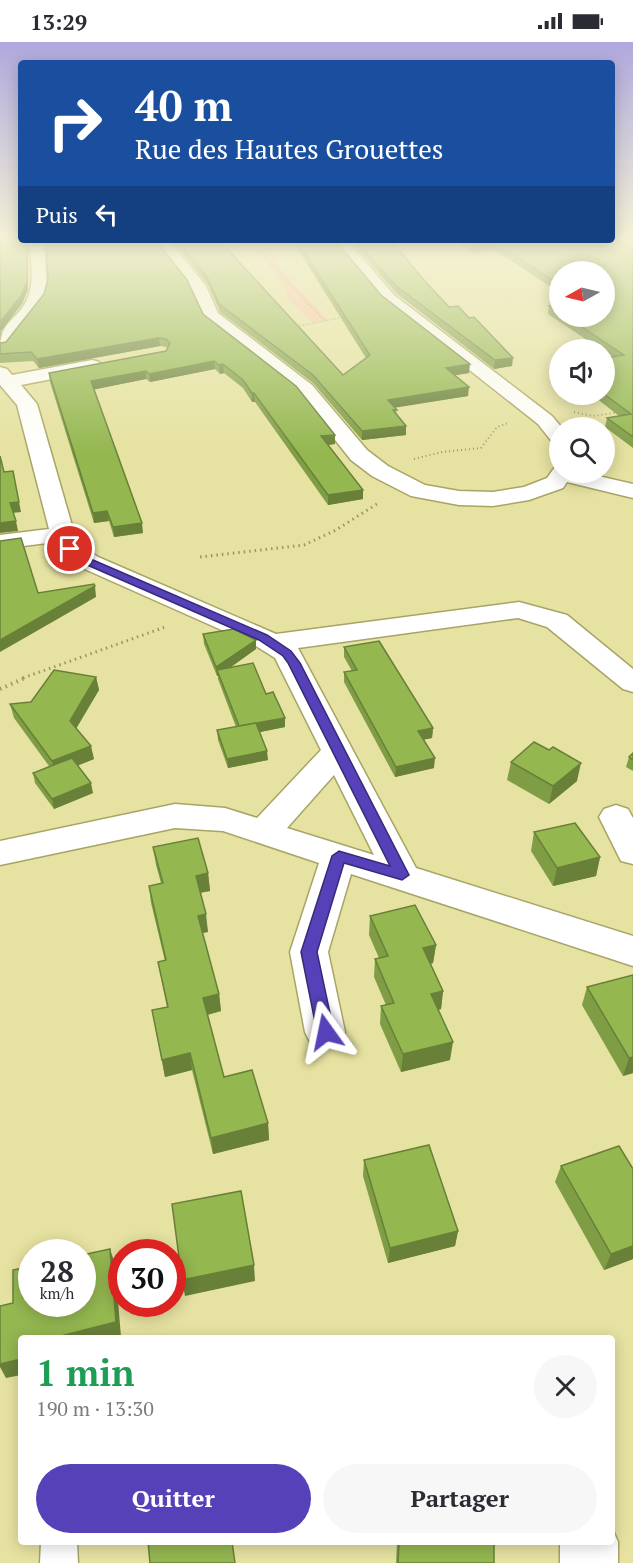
<!DOCTYPE html>
<html lang="fr">
<meta charset="utf-8">
<style>
:root{--surface:#fff;--page:#f7f7f7;--text:#2b2b33;--muted:#7c7c81;--accent:#5641b9}
body{margin:0;font-family:"PT Serif",serif;background:var(--page);color:var(--text);height:100vh;display:flex;flex-direction:column;font-size:22px;white-space:nowrap}
*{box-sizing:border-box;margin:0}
p{font-size:20px;color:var(--muted)}
.icon{flex:none;width:33px;height:33px;fill:none;stroke:currentColor;stroke-width:2;stroke-linecap:round;stroke-linejoin:round}
.map{position:relative;flex:1;overflow:hidden}
.panel{position:absolute;left:18px;top:1293px;width:597px;height:210px;display:flex;flex-direction:column;background:var(--surface);border-radius:6px;box-shadow:0 3px 15px #0003}
.panel>*{flex:none}
.hud{position:absolute;left:18px;top:18px;width:597px;height:183px;border-radius:6px;box-shadow:0 3px 15px #0003;background:#1a4fa0;color:#fff;overflow:hidden}
.needle{width:39px;rotate:262deg}
.fabs{position:absolute;left:549px;top:219px;display:grid;gap:12px}
.fabs a{display:grid;place-items:center;width:66px;height:66px;border-radius:50%;background:var(--surface);box-shadow:0 3px 15px #0003;font-size:30px}
.speed{position:absolute;left:18px;top:1197px;display:flex;gap:12px;font-size:30px;font-weight:700;text-align:center}
.speed>*{display:grid;place-content:center;width:78px;height:78px;border-radius:50%;background:var(--surface);box-shadow:0 3px 15px #0003;line-height:1}
.speed small{font-size:15px;font-weight:400}
.speed .limit{border:9px solid #d22;background:#fff;color:#111}
.pin{position:absolute;display:grid;place-items:center;width:51px;height:51px;color:#fff;margin:-26px;border:3px solid #fff;border-radius:50%;box-shadow:0 2px 6px #0007}
.me{position:absolute;width:66px;margin:-33px;rotate:348deg;stroke-linejoin:round;filter:drop-shadow(0 0 4px #0008)}
.turn{display:flex;align-items:center;gap:21px;height:126px;padding:0 18px;font-size:27px}
.turn .icon{width:78px;height:78px;stroke-width:2.5}
.turn b{display:block;font-size:42px;line-height:51px}
.then{display:flex;align-items:center;height:57px;padding:0 18px;background:#0003;gap:12px;font-size:22px}
.round{display:grid;place-items:center;flex:none;width:63px;height:63px;border-radius:32px;background:var(--page)}
.headline{display:flex;align-items:center;justify-content:space-between;height:102px;padding:0 18px}
h1{font-size:36px;font-weight:700;line-height:45px;color:#1e9e55}
.primary-button{display:flex;gap:12px;margin-top:auto;padding:12px 18px}
.primary-button a{flex:1;height:69px;border-radius:36px;background:var(--accent);color:#fff;font-size:24px;font-weight:700;line-height:69px;text-align:center}
.primary-button a+a{background:var(--page);color:var(--text)}
.status{display:flex;justify-content:space-between;align-items:center;height:42px;padding:0 30px;background:var(--surface);direction:ltr}
.status svg{height:16px;fill:currentColor}
.map>svg:first-child{display:block}
.green{fill:#fcc2a7}
.lines{fill:none;stroke-linecap:round;stroke-linejoin:round}
.service-casing{stroke:#a8a465;stroke-width:3}
.minor-casing{stroke:#a8a465;stroke-width:3}
.path-far3{stroke:#9a9767;stroke-width:1.5;stroke-dasharray:1 2;stroke-linecap:butt}
.path-far2{stroke:#9a9767;stroke-width:2;stroke-dasharray:1 3;stroke-linecap:butt}
.path-far1{stroke:#9a9767;stroke-width:3;stroke-dasharray:1.5 4;stroke-linecap:butt}
.path{stroke:#9a9767;stroke-width:4;stroke-dasharray:1.5 4.5;stroke-linecap:butt}
.service{fill:#fff;fill-rule:evenodd}
.minor{fill:#fff;fill-rule:evenodd}
.wall{fill:#7f9d45}
.shaded-wall{fill:#688038}
.building{fill:#94b750;stroke:#688038;stroke-width:1.5}
.route{fill:#5641b9;stroke:#382a78;stroke-width:1.5}
</style>
<div class="status"><b>13:29</b><svg viewBox="0 0 49 12"><path d="M0 12V9h3v3zM5 12V6h3v6zM10 12V3h3v9zM15 12V0h3v12zM26 1h20v11H26zM47 4h2v5h-2z"/></svg></div>
<div class="map">
<svg width="633" height="1521" viewBox="0 0 633 1521">
<rect width="100%" height="100%" fill="#e6e2a1"/>
<!-- green -->
<polygon class="green" points="242,198 264,198 280,225 328,278 313,281 289,259 281,240 257,208"/>
<g class="lines">
<!-- service casing -->
<g class="service-casing">
<polygon id="service" points="41,1500 77,1500 78,1521 40,1521"/>
</g>
<!-- minor casing -->
<g class="minor-casing">
<g id="minor">
<path d="M30,198H44L47,245L43,259L6,307L0,308C0,276 19,279 28,255C35,238 30,216 30,198Z"/>
<polygon points="154,198 169,198 206,244 218,271 312,343 367,408 388,424 425,443 459,449 493,450 524,445 547,436 555,425 560,424 560,430 581,430 633,442 633,456 567,440 563,446 529,458 493,464 459,463 411,454 372,434 351,418 298,351 205,278 195,260 190,245"/>
<polygon points="332,198 347,198 394,253 552,374 562,386 560,386 560,403 553,401 538,382 382,259"/>
<path d="M92,318L99,320L101,324L99,328L21,343L37,362L73,487L80,503L98,515L276,592L519,560L567,573L633,627V650L623,647L547,585L518,576L298,606L416,826L633,894V924L351,832L328,910L345,990L339,1002L325,1007L311,1002L305,990L290,910L319,821L223,789L175,786L0,823V799L175,762L225,766L257,776L321,708L275,616L253,602L80,525L61,512L55,500L0,507V493L49,487L17,363L0,343V325L7,327L12,333ZM334,733L374,813L287,786Z"/>
<polygon points="616,763 628,767 633,776 633,822 621,819 599,775 604,767"/>
<polygon points="612,1486 618,1500 618,1521 560,1521 560,1500 612,1500"/>
</g>
</g>
<!-- path-far3 -->
<g class="path-far3">
<polyline points="242,198 257,208 325,279"/>
<polyline points="223,207 249,203"/>
<polyline points="294,285 345,275"/>
</g>
<!-- path-far2 -->
<g class="path-far2">
<polyline points="574,370 593,374 620,370"/>
<polyline points="414,417 442,410 481,406 497,385 508,381"/>
</g>
<!-- path-far1 -->
<g class="path-far1">
<polyline points="200,515 304,503 336,488 380,460"/>
<polyline points="23,636 168,584"/>
</g>
<!-- path -->
<polyline class="path" points="0,647 27,635"/>
<!-- service -->
<use href="#service" class="service"/>
<!-- minor -->
<use href="#minor" class="minor"/>
</g>
<!-- wall -->
<g class="wall">
<polygon points="172,198 219,198 343,333 366,316 292,198 335,198 381,253 469,331 454,333 468,354 395,365 397,373 406,384 406,393 362,398 313,341 220,270 208,243"/>
<polygon points="350,198 391,198 423,237 449,265 512,324 494,327 396,251"/>
<polygon points="452,198 629,198 633,200 633,406 605,385 607,376 619,374 591,352 604,352 613,315 604,309 604,308 602,308 548,272 549,264 560,262 560,274 604,274 560,230 560,251 495,208 473,211"/>
<polygon points="203,272 335,393 335,402 328,403 363,457 328,463 255,360 252,360 243,346 224,331 220,332 215,327 150,340 146,337 94,347 143,491 114,495 109,479 94,481 50,340 49,331 166,309 167,306 166,305 160,304 39,326 33,319 0,321 0,301"/>
<polygon points="203,592 256,598 256,607 230,626 266,652 285,676 285,685 260,690 268,718 228,726 218,698 217,688 236,685 218,637 218,634 217,634 204,602"/>
<polygon points="344,605 433,686 432,696 424,697 434,726 395,735 344,640 344,630 352,629 344,615"/>
<polygon points="96,635 99,648 76,686 94,717 78,723 93,751 54,767 35,741 33,731 49,724 14,676 10,662 31,660"/>
<polygon points="633,711 633,729 626,725 629,715"/>
<polygon points="511,720 577,739 549,762 507,738"/>
<polygon points="534,790 600,815 596,834 553,844 531,809"/>
<polygon points="153,805 208,831 210,849 200,851 208,890 202,891 219,952 221,969 208,973 224,1035 268,1081 269,1098 213,1112 192,1028 165,1035 152,968 167,965 158,920 165,919 151,861 149,844 161,841 156,823"/>
<polygon points="370,874 436,903 433,921 431,922 443,949 441,967 438,968 450,1018 401,1030 380,982 381,964 386,963 374,935 375,917 379,916 369,893"/>
<polygon points="633,933 633,1031 623,1034 582,963 587,945"/>
<polygon points="364,1118 458,1189 455,1204 388,1221 363,1134"/>
<polygon points="561,1124 633,1127 633,1217 604,1228 555,1140"/>
<polygon points="397,1500 494,1500 494,1521 396,1521"/>
</g>
<!-- shaded-wall -->
<g class="shaded-wall">
<polygon points="27,198 28,198 28,248 22,262 1,289 0,298 0,280"/>
<polygon points="495,201 495,208 473,211 473,204"/>
<polygon points="159,296 160,304 39,326 37,317"/>
<polygon points="513,316 512,324 494,327 495,318"/>
<polygon points="214,319 215,327 150,340 149,332"/>
<polygon points="223,322 224,331 220,332 219,323"/>
<polygon points="470,322 469,331 445,335 446,326"/>
<polygon points="146,329 146,337 92,348 91,339"/>
<polygon points="469,345 468,354 387,367 388,358"/>
<polygon points="252,351 254,351 255,360 252,360"/>
<polygon points="406,384 406,393 362,398 362,389"/>
<polygon points="335,393 335,402 321,404 321,394"/>
<polygon points="363,448 363,457 328,463 328,453"/>
<polygon points="19,460 21,470 12,471 10,461"/>
<polygon points="107,469 109,479 94,481 93,471"/>
<polygon points="16,479 18,489 0,491 0,481"/>
<polygon points="142,481 143,491 114,495 113,485"/>
<polygon points="95,544 96,555 0,610 0,598"/>
<polygon points="256,598 256,607 219,633 217,628 218,634 217,634 216,625"/>
<polygon points="96,635 99,648 73,692 70,679"/>
<polygon points="285,676 285,685 240,694 239,684"/>
<polygon points="433,686 432,696 418,699 418,689"/>
<polygon points="91,704 94,717 55,733 52,719"/>
<polygon points="267,709 268,718 228,726 227,717"/>
<polygon points="435,716 434,726 395,735 396,725"/>
<polygon points="581,721 577,739 549,762 553,744"/>
<polygon points="91,741 93,751 54,767 52,757"/>
<polygon points="600,815 596,834 553,844 557,826"/>
<polygon points="208,831 210,849 198,851 196,834"/>
<polygon points="206,872 208,890 200,891 198,874"/>
<polygon points="436,903 433,921 421,924 423,906"/>
<polygon points="443,949 441,967 429,970 431,952"/>
<polygon points="219,952 221,969 205,973 203,956"/>
<polygon points="453,1000 450,1018 401,1030 403,1012"/>
<polygon points="190,1011 192,1028 165,1035 162,1018"/>
<polygon points="633,1015 633,1031 623,1034 629,1016"/>
<polygon points="268,1081 269,1098 213,1112 211,1096"/>
<polygon points="458,1189 455,1204 388,1221 390,1206"/>
<polygon points="633,1204 633,1217 604,1228 611,1212"/>
<polygon points="110,1207 115,1222 121,1295 116,1296 64,1296 64,1293"/>
<polygon points="254,1223 255,1239 185,1254 182,1238"/>
<polygon points="21,1317 21,1333 6,1336 0,1325 0,1322"/>
</g>
<!-- building -->
<g class="building">
<polygon points="0,198 27,198 27,240 21,254 0,280"/>
<polygon points="46,198 156,198 187,238 203,272 296,344 335,393 321,394 363,448 328,453 254,351 252,351 243,338 223,322 219,323 214,319 149,332 146,329 91,339 142,481 113,485 107,469 93,471 49,331 166,309 170,301 166,297 159,296 37,317 31,310 0,312 0,301 6,300 44,252 48,237"/>
<polygon points="177,198 219,198 343,333 370,313 296,198 335,198 381,253 470,322 446,326 469,345 388,358 397,368 393,368 406,384 362,389 313,333 219,262 207,235"/>
<polygon points="356,198 391,198 423,237 449,265 458,264 469,276 474,275 513,316 495,318 396,244"/>
<polygon points="464,198 629,198 633,200 633,395 607,376 631,372 604,352 604,316 624,313 565,274 604,274 604,230 560,230 560,243 495,201 473,204"/>
<polygon points="560,262 560,271 549,264"/>
<polygon points="0,414 4,430 13,429 19,460 10,461 16,479 0,481"/>
<polygon points="21,496 38,551 94,542 95,544 0,598 0,499"/>
<polygon points="234,587 256,598 216,625 203,592"/>
<polygon points="379,599 433,686 418,689 435,716 396,725 344,630 357,628 344,605"/>
<polygon points="253,621 266,652 273,650 285,676 239,684 217,628"/>
<polygon points="54,628 96,635 70,679 91,704 52,719 10,662 31,660"/>
<polygon points="256,681 267,709 227,717 217,688"/>
<polygon points="534,700 549,708 553,705 581,721 553,744 511,720"/>
<polygon points="633,711 633,718 629,715"/>
<polygon points="72,716 91,741 52,757 33,731"/>
<polygon points="575,781 600,815 557,826 534,790"/>
<polygon points="198,796 208,831 196,834 206,872 198,874 219,952 203,956 224,1035 252,1028 268,1081 211,1096 190,1011 162,1018 152,968 168,965 158,920 166,918 149,844 163,841 153,805"/>
<polygon points="415,863 436,903 423,906 443,949 431,952 453,1000 403,1012 381,964 394,961 375,917 388,914 370,874"/>
<polygon points="633,933 633,1015 629,1016 587,945"/>
<polygon points="429,1103 458,1189 390,1206 364,1118"/>
<polygon points="619,1104 633,1127 633,1204 611,1212 561,1124"/>
<polygon points="241,1149 254,1223 182,1238 172,1162"/>
<polygon points="110,1207 116,1280 64,1293 64,1296 21,1296 21,1317 0,1322 0,1264 13,1261 13,1228 32,1224 32,1262 82,1262 82,1213"/>
<polygon points="148,1500 232,1500 235,1521 150,1521"/>
<polygon points="399,1500 494,1500 494,1521 398,1521"/>
</g>
<!-- sky -->
<linearGradient id="sky" x2="0" y2="1"><stop stop-color="#afa8de"/><stop offset="0.48" stop-color="#f4f2d5"/><stop offset="1" stop-color="#f4f2d5" stop-opacity="0"/></linearGradient>
<rect width="633" height="411" fill="url(#sky)"/>
<!-- route -->
<polygon class="route" points="66,505 74,505 93,518 267,593 291,609 300,621 409,833 402,838 344,821 317,910 334,990 331,995 326,997 320,995 317,990 301,910 332,814 339,809 390,824 288,621 283,614 259,598 85,522 66,509"/>
</svg>
<div class="fabs">
<a><svg class="needle" viewBox="-14 -14 28 28"><path d="M0-13l5 13h-10z" fill="#e53935"/><path d="M0 13l5-13h-10z" fill="#7c7c81"/></svg></a>
<a><svg class="icon" aria-label="sound" viewBox="0 0 24 24"><path d="M4 9h4l5-4v14l-5-4H4zM17 9q2 3 0 6"/></svg></a>
<a><svg class="icon" aria-label="search" viewBox="0 0 24 24"><circle cx="10" cy="10" r="6"/><path d="M15 15l6 6"/></svg></a>
</div>
<div class="speed"><div>28<small>km/h</small></div><div class="limit">30</div></div>
<div class="pin" style="left:70px;top:507px;background:#d93025"><svg class="icon" aria-label="arrive" viewBox="0 0 24 24"><path d="M6 21V4h12l-3 4 3 4H6"/></svg></div>
<svg class="me" style="left:326px;top:990px" viewBox="-20 -20 40 40"><path d="M0-17L14 15 0 8-14 15z" fill="#5641b9" stroke="#fff" stroke-width="4"/></svg>
<div class="hud">
<div class="turn"><svg class="icon" aria-label="right" viewBox="0 0 24 24"><path d="M7 20v-9h11M14 6l5 5-5 5"/></svg><div><b>40 m</b>Rue des Hautes Grouettes</div></div>
<div class="then">Puis<svg class="icon" aria-label="left" viewBox="0 0 24 24"><path d="M17 20v-9H6M10 6l-5 5 5 5"/></svg></div>
</div>
<section class="panel">
<div class="headline"><div><h1>1 min</h1><p>190 m · 13:30</p></div><a class="round"><svg class="icon" aria-label="close" viewBox="0 0 24 24"><path d="M6 6l12 12M18 6L6 18"/></svg></a></div>
<div class="primary-button"><a>Quitter</a><a>Partager</a></div>
</section>
</div>
